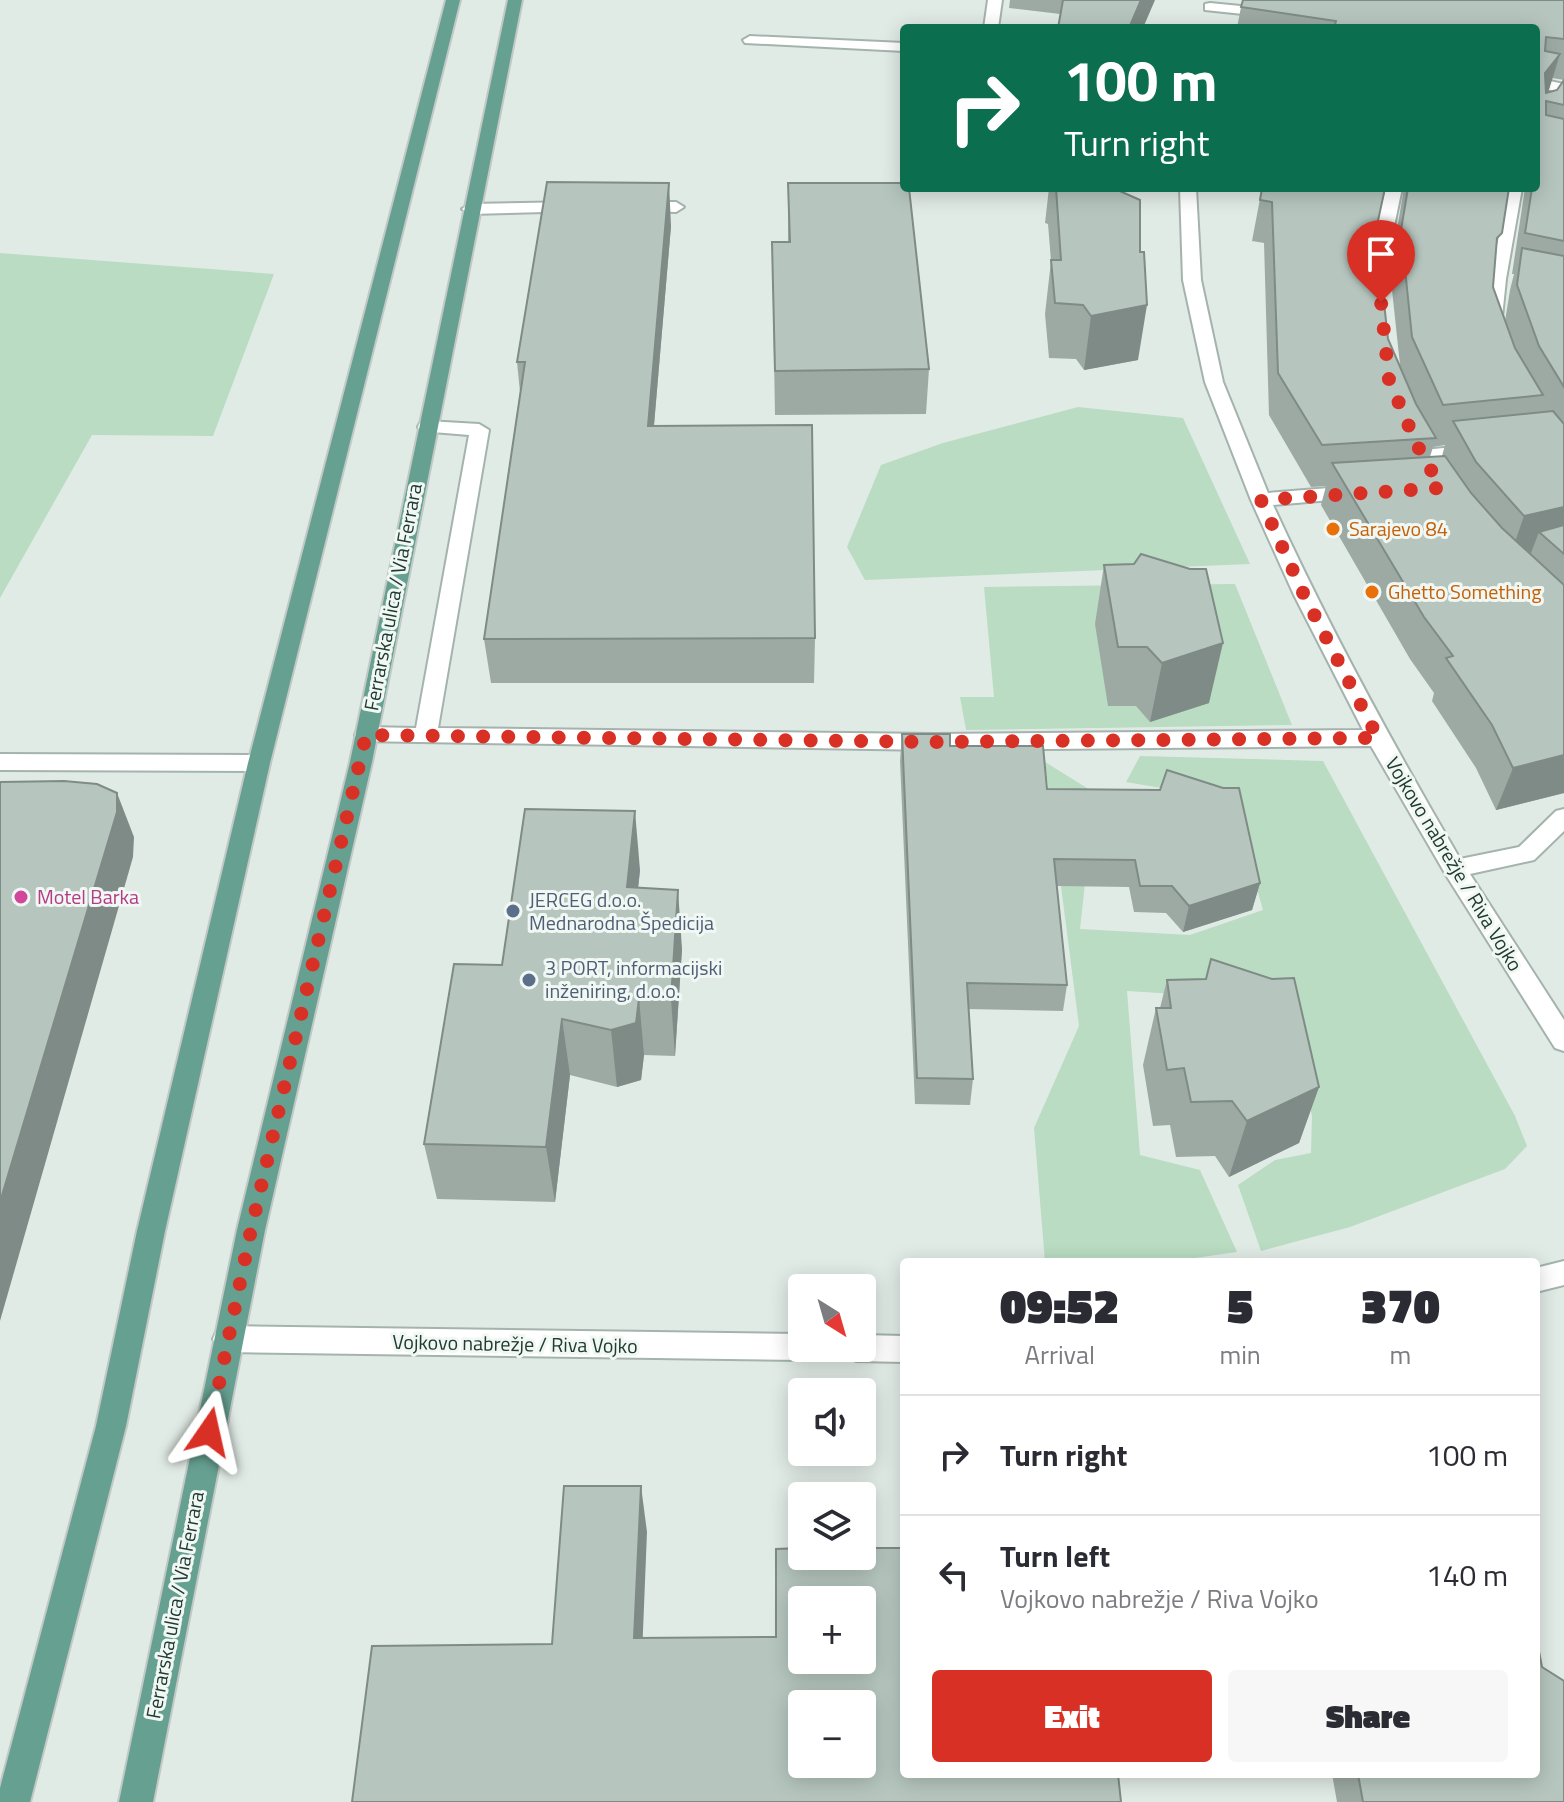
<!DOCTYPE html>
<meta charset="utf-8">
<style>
:root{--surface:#fff;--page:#f7f7f7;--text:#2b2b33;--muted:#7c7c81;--line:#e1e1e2;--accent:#d93025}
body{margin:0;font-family:"Titillium Web",sans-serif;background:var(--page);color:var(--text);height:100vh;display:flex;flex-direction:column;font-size:30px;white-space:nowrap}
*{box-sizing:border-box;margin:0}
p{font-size:26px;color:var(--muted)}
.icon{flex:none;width:44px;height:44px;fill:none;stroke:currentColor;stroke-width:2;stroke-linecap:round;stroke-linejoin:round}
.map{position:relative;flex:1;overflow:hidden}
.side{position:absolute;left:900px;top:1258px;width:640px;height:520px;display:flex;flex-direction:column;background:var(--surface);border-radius:8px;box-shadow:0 4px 20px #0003}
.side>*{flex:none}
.guide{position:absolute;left:900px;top:24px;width:640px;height:168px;border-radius:8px;box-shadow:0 4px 20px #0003;background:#0b6e4f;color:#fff;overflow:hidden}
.needle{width:52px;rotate:143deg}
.controls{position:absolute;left:788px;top:1274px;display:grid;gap:16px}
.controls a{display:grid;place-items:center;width:88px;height:88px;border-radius:8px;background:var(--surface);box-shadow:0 4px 20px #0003;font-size:40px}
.pin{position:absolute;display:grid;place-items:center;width:68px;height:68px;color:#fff;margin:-82px -34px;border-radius:50% 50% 50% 0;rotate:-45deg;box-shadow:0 0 8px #0007}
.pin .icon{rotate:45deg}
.me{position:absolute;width:88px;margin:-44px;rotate:11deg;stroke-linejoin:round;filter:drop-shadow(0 0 6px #0008)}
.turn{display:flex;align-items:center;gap:28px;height:168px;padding:0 32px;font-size:36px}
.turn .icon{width:104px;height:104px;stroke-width:2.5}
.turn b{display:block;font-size:56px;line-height:68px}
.eta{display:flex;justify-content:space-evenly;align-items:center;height:136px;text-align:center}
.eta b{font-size:48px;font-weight:800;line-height:56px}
.action{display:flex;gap:16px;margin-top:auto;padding:16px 32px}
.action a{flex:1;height:92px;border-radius:8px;background:var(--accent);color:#fff;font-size:32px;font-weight:800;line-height:92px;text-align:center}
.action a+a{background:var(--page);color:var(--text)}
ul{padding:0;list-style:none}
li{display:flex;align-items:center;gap:24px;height:120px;padding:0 32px;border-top:2px solid var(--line)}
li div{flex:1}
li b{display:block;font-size:30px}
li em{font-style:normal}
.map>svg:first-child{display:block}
.green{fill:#b9dcc2}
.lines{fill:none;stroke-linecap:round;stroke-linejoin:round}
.minor-casing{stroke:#a4b3ad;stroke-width:4}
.major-casing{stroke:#c1c8c6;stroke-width:4}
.minor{fill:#fff;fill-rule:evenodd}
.major{fill:#66a090;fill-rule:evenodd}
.wall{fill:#9daaa4;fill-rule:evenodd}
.shaded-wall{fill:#7f8b86}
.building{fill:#b6c6bf;stroke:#7f8b86;stroke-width:2;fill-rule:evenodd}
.route{stroke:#d93025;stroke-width:14;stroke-dasharray:0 25.2}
.food-dot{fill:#e8710a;stroke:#f1f8f4;stroke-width:3}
.hotel-dot{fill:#d1479c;stroke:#f1f8f4;stroke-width:3}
.service-dot{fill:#5c6f8a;stroke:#f1f8f4;stroke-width:3}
.labels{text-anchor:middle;stroke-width:6;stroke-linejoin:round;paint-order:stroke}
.food-label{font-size:20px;fill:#c56008;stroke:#f1f8f4;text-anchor:start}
.street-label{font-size:20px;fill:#213b34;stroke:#f1f8f4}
.hotel-label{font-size:20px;fill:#b23c85;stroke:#f1f8f4;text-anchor:start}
.service-label{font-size:20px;fill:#4e5e75;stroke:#f1f8f4;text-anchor:start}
</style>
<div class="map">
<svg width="1564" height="1802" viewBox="0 0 1564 1802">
<rect width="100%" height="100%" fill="#e1ebe6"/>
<!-- green -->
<g class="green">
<polygon points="0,253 274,274 213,436 92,435 0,598"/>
<polygon points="1078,407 1183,418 1250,564 865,580 847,547 881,465 943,443"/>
<polygon points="1235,584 1292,725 966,730 960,697 994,697 984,587"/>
<polygon points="1140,756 1323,761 1515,1116 1527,1146 1505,1169 1350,1227 1261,1251 1238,1185 1275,1160 1311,1153 1312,1116 1286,1001 1127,991 1140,1155 1200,1170 1237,1252 1167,1262 1045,1262 1034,1128 1079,1026 1045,762 1095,793 1080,929 1190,935 1263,910 1232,800 1126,782"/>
</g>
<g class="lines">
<!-- minor casing -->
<g class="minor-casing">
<g id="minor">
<polygon points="988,0 1002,0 998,28 984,28"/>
<polygon points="1210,3 1271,9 1278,13 1271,17 1205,10 1205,4"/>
<polygon points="750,36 904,43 904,51 745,43 743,40"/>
<polygon points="1536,78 1564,84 1564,92 1536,88"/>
<path d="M1180,188H1196L1201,280L1223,382L1268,493L1354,486L1364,492L1354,498L1273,505C1329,627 1392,743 1460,859L1519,847L1556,811L1564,809V831L1534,860L1470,874L1564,1020V1051L1555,1048L1446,875L1371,746L933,750L358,741L355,735L358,729L366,727L416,728L469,435L420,431L418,427L420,423L427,421L479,424L489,430L438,728L933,734L1363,730L1294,595L1251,500L1205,382L1183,280Z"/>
<polygon points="1386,188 1402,188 1388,255 1388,288 1379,293 1370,288 1370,255"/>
<polygon points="1506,188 1522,188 1506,279 1501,327 1492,332 1483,327 1488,279"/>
<polygon points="576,202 582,203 584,207 582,211 470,214 462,209 470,204"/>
<polygon points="637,202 676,202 684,207 676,212 631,211 629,207 631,203"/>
<polygon points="1473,445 1480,447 1483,451 1480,455 1424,462 1414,456 1424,450"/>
<polygon points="0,754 259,755 267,757 270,763 267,769 259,771 0,770"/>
<polygon points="1564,1261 1564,1285 1536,1292 1536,1268"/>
<polygon points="227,1326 802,1334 802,1348 816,1348 812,1356 802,1360 227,1352 217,1348 213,1339 217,1330"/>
<polygon points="862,1335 904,1336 904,1362 856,1361 846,1357 842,1348 862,1348"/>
</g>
</g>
<!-- major casing -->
<g class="major-casing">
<g id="major">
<polygon points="446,0 460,0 270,763 165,1231 126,1426 30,1802 0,1802 0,1788 96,1426 137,1231 248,763"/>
<polygon points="508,0 522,0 372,762 265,1230 153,1802 119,1802 237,1230 350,762"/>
</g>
</g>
<!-- minor -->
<use href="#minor" class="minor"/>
<!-- major -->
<use href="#major" class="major"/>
</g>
<!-- wall -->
<g class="wall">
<polygon points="1010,0 1155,0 1060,14 1009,8"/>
<path d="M1564,0V80L1552,78L1548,92L1557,90L1564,80V793L1496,810L1476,768L1432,701L1434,693L1410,659L1321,505L1326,486L1311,487L1269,415L1264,243L1252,241L1262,188L1376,230L1388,339L1400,365L1390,271L1404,188H1509L1496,250L1493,287L1505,321L1510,290L1514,274H1512L1525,188H1536V28H1237L1241,7ZM1445,445L1442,456L1430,457L1433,447Z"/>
<polygon points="788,183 929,369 926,414 775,415 772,242 788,242"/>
<polygon points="1049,188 1113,188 1138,360 1084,370 1076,359 1049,358 1045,314 1051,261 1048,224 1045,223"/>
<polygon points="671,226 654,426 815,638 814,683 491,683 484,639 520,392 517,362"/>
<polygon points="1104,565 1209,703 1150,722 1136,706 1108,706 1095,624"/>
<polygon points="902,734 950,746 1260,883 1252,910 1183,932 1166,913 1134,912 1129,887 1057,886 1067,985 1063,1011 968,1009 973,1079 970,1105 915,1104 900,761"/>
<polygon points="640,870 638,888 682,949 675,1056 644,1055 641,1080 617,1087 570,1075 555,1202 437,1199 424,1144 502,965"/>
<polygon points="1167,980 1319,1087 1299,1143 1229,1177 1215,1156 1176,1157 1170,1125 1153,1126 1143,1065 1156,1008 1160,1008"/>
<polygon points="1542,1667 1564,1802 1337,1802 1332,1774 1536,1774"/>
</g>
<!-- shaded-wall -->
<g class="shaded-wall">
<polygon points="1141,0 1155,0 1143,28 1129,28"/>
<polygon points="1560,54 1548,93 1536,109 1545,73"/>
<polygon points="669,183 671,226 650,471 648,426"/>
<polygon points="1147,305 1138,360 1084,370 1091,316"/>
<polygon points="1564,507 1564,545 1539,532 1531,553 1509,559 1524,516"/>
<polygon points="1223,643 1209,703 1150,722 1162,663"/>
<polygon points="1564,755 1564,793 1496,810 1513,768"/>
<polygon points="117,793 134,837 133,857 0,1321 0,1202"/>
<polygon points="635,811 640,870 632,945 627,887"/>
<polygon points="1260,883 1252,910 1183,932 1189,906"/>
<polygon points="678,890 682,949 675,1056 671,999"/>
<polygon points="639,998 644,1055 641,1080 617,1087 611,1030"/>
<polygon points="562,1019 570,1075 555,1202 546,1147"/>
<polygon points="1319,1087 1299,1143 1229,1177 1247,1121"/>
<polygon points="641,1486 647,1532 641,1680 634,1638"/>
</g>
<!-- building -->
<g class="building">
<polygon points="1063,0 1141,0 1129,28 1058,28"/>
<polygon points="1243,0 1564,0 1564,39 1546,37 1545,51 1560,54 1545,73 1546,93 1557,90 1564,80 1564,105 1546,101 1546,115 1564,119 1564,241 1525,233 1532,188 1536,188 1536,157 1537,148 1536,147 1536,28 1334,28 1336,21 1241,7"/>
<polygon points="547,182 669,183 648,426 812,425 815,638 484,639 525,362 517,362"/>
<polygon points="788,183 904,183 904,188 909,188 929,369 775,371 772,242 790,242"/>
<polygon points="1056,188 1113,188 1140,200 1140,252 1144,252 1147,305 1091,316 1083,305 1055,303 1051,260 1061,260"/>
<polygon points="1262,188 1385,188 1376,230 1388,339 1416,404 1436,438 1322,445 1278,373 1272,202 1260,200"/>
<polygon points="1408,188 1509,188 1502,233 1497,238 1493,287 1515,348 1543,395 1443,405 1412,337 1401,230"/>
<polygon points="1522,248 1564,256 1564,387 1539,346 1517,285"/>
<polygon points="1553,411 1564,424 1564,507 1524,516 1476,462 1453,421"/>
<polygon points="1445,456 1471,493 1502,528 1564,585 1564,755 1513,768 1492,725 1446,658 1453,656 1424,617 1332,463"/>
<polygon points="1564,525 1564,554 1539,532"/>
<polygon points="1141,554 1190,569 1206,569 1223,643 1162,663 1147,647 1118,647 1104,565 1134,564"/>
<polygon points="902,734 950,734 950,746 1043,746 1047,789 1160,790 1167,770 1223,788 1239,788 1260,883 1189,906 1172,886 1140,886 1135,860 1054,859 1067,985 967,983 973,1079 917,1078"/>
<polygon points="64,781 97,784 117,793 117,812 0,1202 0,782"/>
<polygon points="525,809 635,811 627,887 678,890 671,999 639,998 636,1023 611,1030 562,1019 546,1147 424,1144 454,964 502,965"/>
<polygon points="1211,959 1272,979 1294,978 1319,1087 1247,1121 1232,1101 1191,1102 1184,1068 1167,1070 1156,1008 1171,1008 1167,980 1206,979"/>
<path d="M564,1486H641L634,1638L776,1637V1549L802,1548V1556H862V1548H904V1774H1118L1121,1802H352L372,1646L552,1644ZM802,1600H862V1660H802ZM802,1704H862V1764H802Z"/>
<polygon points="1536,1636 1542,1667 1564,1681 1564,1802 1363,1802 1358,1774 1536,1774"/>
</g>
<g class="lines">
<!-- route -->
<polyline class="route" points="209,1432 251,1230 366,735 933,742 1378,738 1304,595 1261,500 1441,488 1417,445 1389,380 1381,302"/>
</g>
<!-- markers -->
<g class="food-dot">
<circle cx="1333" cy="529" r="8"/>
<circle cx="1372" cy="592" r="8"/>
</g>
<circle class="hotel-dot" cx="21" cy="897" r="8"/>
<g class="service-dot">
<circle cx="513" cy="911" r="8"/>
<circle cx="529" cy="980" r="8"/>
</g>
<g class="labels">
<!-- food labels -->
<g class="food-label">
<text x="1349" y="536">Sarajevo 84</text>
<text x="1388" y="599">Ghetto Something</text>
</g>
<!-- street labels -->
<g class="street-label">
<text transform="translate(393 597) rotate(-79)" y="7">Ferrarska ulica / Via Ferrara</text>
<text transform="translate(1454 864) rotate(59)" y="7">Vojkovo nabrežje / Riva Vojko</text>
<text transform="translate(515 1344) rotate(1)" y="7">Vojkovo nabrežje / Riva Vojko</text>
<text transform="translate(175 1605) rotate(-79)" y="7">Ferrarska ulica / Via Ferrara</text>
</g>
<!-- hotel labels -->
<g class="hotel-label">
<text x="37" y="904">Motel Barka</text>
</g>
<!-- service labels -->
<g class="service-label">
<text x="529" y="907">JERCEG d.o.o.<tspan x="529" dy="23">Mednarodna Špedicija</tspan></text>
<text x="545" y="975">3 PORT, informacijski<tspan x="545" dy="23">inženiring, d.o.o.</tspan></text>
</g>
</g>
</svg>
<div class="controls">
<a><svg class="needle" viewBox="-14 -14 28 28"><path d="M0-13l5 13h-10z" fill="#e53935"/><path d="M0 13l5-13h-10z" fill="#7c7c81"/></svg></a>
<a><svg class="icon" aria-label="sound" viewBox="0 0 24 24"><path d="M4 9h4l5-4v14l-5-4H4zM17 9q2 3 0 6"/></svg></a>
<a><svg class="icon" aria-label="layers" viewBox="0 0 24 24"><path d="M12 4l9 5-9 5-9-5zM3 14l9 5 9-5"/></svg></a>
<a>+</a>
<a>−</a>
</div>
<div class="pin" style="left:1381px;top:302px;background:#d93025"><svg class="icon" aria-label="arrive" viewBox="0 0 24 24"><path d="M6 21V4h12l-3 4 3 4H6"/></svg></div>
<svg class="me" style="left:209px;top:1432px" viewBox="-20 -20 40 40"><path d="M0-17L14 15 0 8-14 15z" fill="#d93025" stroke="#fff" stroke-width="4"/></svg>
<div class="guide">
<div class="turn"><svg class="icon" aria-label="right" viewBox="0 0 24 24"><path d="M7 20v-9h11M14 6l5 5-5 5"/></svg><div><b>100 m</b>Turn right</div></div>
</div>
<section class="side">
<div class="eta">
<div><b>09:52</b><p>Arrival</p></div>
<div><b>5</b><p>min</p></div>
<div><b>370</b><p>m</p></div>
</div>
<ul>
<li><svg class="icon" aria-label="right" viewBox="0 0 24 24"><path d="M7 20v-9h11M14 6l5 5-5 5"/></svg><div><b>Turn right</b></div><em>100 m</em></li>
<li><svg class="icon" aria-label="left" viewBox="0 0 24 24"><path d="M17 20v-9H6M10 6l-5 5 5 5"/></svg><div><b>Turn left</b><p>Vojkovo nabrežje / Riva Vojko</p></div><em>140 m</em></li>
</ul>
<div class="action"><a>Exit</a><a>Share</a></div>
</section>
</div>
